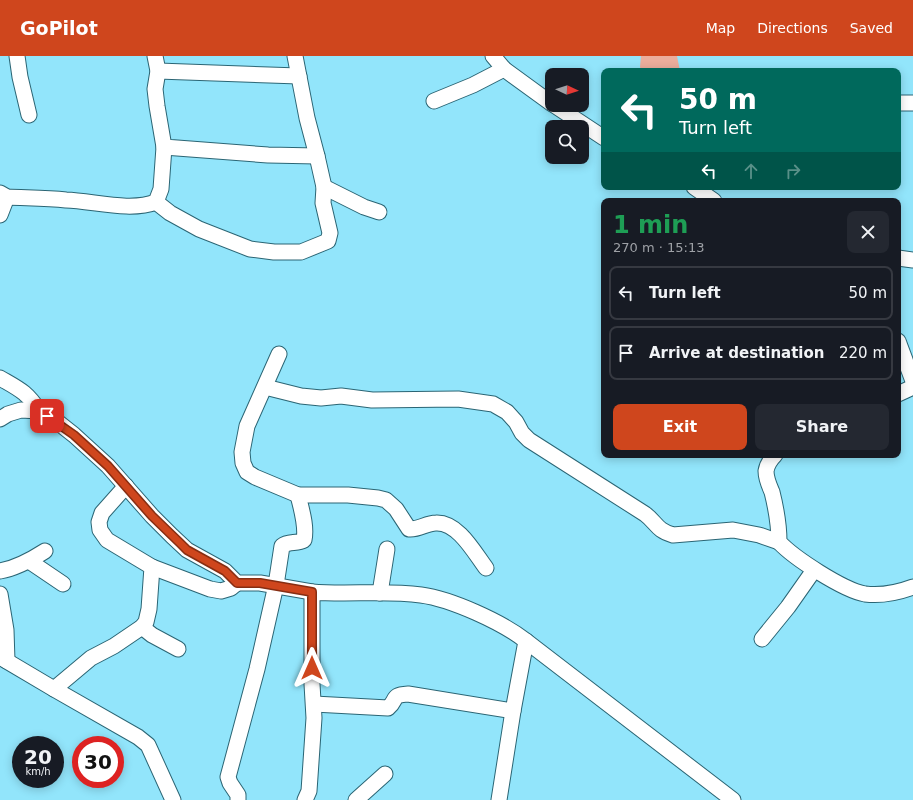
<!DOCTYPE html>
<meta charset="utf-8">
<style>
:root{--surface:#171b24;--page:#242831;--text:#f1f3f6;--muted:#9ea1a6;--line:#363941;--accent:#cf461d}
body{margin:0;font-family:"DejaVu Sans",sans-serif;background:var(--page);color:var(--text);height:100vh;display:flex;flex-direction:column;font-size:15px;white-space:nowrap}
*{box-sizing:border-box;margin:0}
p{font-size:13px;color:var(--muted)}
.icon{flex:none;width:22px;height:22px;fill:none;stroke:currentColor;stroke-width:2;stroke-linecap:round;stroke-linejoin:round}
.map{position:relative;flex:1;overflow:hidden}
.details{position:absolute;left:601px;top:142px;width:300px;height:260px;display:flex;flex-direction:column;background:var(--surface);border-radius:8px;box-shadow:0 2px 10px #0003}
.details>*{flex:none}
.top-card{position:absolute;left:601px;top:12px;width:300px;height:122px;border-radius:8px;box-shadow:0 2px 10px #0003;background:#00695c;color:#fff;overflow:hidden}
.needle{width:26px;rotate:94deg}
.fabs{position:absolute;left:545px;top:12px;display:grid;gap:8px}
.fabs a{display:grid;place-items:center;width:44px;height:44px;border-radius:8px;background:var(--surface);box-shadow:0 2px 10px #0003;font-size:20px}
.speed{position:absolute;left:12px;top:680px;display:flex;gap:8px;font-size:20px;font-weight:700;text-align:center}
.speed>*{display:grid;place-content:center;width:52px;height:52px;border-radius:50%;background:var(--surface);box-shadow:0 2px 10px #0003;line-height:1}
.speed small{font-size:10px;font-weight:400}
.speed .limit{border:6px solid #d22;background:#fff;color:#111}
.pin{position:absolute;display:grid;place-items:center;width:34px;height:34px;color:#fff;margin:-17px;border-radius:8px;box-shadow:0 2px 6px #0006}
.me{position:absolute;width:44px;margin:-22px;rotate:0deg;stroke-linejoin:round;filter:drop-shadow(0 0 3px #0008)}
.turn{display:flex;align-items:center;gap:14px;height:84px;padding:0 12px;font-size:18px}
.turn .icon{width:52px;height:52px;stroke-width:2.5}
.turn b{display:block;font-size:28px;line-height:34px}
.lanes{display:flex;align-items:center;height:38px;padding:0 12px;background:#0003;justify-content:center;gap:20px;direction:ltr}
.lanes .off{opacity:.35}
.round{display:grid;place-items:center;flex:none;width:42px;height:42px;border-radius:8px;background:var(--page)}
.overview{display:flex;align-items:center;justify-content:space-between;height:68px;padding:0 12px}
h1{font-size:24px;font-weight:600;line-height:30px;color:#1e9e55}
.primary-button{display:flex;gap:8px;margin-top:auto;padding:8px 12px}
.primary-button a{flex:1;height:46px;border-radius:8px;background:var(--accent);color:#fff;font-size:16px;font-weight:600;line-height:46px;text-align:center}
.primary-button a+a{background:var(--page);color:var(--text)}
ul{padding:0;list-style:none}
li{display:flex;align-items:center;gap:12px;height:54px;margin:0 8px 6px;padding:0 4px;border:2px solid var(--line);border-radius:8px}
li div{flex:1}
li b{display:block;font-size:15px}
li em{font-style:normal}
header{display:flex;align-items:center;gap:24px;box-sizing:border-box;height:56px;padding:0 20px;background:var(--accent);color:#fff}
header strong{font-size:19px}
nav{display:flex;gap:22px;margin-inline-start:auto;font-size:14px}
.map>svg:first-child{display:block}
.green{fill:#ebad9c}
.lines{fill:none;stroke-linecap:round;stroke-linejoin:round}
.minor-casing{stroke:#2b6574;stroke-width:17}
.minor{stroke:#fff;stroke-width:15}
.route-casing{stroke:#872e13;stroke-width:10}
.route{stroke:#cf461d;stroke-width:7}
</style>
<header>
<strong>GoPilot</strong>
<nav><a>Map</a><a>Directions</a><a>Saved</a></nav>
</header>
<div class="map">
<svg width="913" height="744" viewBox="0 0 913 744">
<rect width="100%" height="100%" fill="#92e5fb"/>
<!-- green -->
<polygon class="green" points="641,0 677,0 680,15 642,15 640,11"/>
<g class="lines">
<!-- minor casing -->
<g class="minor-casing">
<g id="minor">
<polyline points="17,0 20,21 29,59"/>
<polyline points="155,0 158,15 155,33 157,50 164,91 268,99 317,100"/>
<polyline points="493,0 504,13 552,48"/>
<polyline points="158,15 299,20"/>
<polyline points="434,45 473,29 504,13"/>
<polyline points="898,47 913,47"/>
<polyline points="554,49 604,82"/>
<polyline points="324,131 364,151 379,156"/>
<polyline points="694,131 714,145"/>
<path d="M0,137L7,141C27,142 47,142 66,144C94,145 130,156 156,146L161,133L164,91"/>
<polyline points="156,146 170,157 199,173 250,193 274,196 301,196 328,185 330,177 323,147 324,131 317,100 307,62 295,0"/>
<polyline points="0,159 7,141"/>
<polyline points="898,202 913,204"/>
<polyline points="898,285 913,325"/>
<path d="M279,298L247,370L242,396L243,407L247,416L255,421L298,439H348L378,442L386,444L396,453L409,473C419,474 426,467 436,467C458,466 474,496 486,512"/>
<path d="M0,322C19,333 27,336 39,355"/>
<path d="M265,331L301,340L321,342L341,340L372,344L458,343L493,348L507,356L516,366L522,377L529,384L645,458C657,467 656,474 673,479L733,474L759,479L779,486"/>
<polyline points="898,338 913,331"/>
<polyline points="0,363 8,358 21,354 39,355 55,364 74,379 108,410 152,460 172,480 187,494 225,515 237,527 260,527 312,536"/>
<path d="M775,399C771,403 767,409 766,415C766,423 769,429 772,436C776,452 779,470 779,486C794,502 843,534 865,538C882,540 897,537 913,531"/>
<polyline points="29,505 63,528"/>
<polyline points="152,511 210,533 221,535 231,532 237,527"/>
<path d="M0,515C17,512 31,504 45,495"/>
<polyline points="380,537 387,493"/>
<polyline points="0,538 6,574 7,605"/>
<polyline points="142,571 152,579 178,593"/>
<polyline points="762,583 788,551 814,514"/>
<polyline points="526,585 733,744"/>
<polyline points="0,601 54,633 138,681 148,689 173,744"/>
<polyline points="54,633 91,602 114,590 142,571 146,566 149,553 152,511 107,484 100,474 99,466 102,457 126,430"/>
<path d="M314,648L388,652C398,644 390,639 408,638L513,655"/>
<path d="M238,744V739L230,727L228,721L257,613L276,529L282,490C288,485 297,488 304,484C307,470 301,452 298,439"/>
<path d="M305,744L309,735L314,662L312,628V536C348,539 385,534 421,539C451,543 502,566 526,585L513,655L499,744"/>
<polyline points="356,744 385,718"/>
</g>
</g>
<!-- minor -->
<use href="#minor" class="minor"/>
</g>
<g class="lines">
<!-- route casing -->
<g class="route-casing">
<polyline id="route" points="47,360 74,379 108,410 152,460 180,487 187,494 225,515 237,527 260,527 312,536 312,612"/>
</g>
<!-- route -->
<use href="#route" class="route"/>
</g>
</svg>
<div class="fabs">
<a><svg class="needle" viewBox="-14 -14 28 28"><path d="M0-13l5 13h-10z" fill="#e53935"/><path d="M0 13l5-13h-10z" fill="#9ea1a6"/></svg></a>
<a><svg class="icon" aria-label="search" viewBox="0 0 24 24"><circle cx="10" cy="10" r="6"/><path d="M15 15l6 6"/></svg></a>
</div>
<div class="speed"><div>20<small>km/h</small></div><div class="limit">30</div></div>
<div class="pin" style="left:47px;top:360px;background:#d93025"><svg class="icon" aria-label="arrive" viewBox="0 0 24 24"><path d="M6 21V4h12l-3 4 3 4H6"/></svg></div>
<svg class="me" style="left:312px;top:612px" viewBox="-20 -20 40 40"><path d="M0-17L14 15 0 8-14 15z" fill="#cf461d" stroke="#fff" stroke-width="4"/></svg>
<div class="top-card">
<div class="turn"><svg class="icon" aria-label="left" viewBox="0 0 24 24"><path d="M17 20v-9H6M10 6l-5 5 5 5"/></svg><div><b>50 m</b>Turn left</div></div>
<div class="lanes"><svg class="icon" aria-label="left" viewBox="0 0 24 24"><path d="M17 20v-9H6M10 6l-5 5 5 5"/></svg><svg class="icon off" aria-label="ahead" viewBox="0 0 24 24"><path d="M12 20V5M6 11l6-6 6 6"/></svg><svg class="icon off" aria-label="right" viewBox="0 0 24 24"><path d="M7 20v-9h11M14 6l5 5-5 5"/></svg></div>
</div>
<section class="details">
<div class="overview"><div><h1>1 min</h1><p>270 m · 15:13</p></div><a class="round"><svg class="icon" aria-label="close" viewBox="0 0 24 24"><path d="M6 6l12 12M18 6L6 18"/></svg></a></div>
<ul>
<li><svg class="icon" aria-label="left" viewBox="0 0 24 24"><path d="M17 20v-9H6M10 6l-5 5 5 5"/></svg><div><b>Turn left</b></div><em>50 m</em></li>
<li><svg class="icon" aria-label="arrive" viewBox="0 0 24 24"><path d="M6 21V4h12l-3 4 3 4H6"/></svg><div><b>Arrive at destination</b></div><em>220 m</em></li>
</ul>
<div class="primary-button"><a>Exit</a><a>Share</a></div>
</section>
</div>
